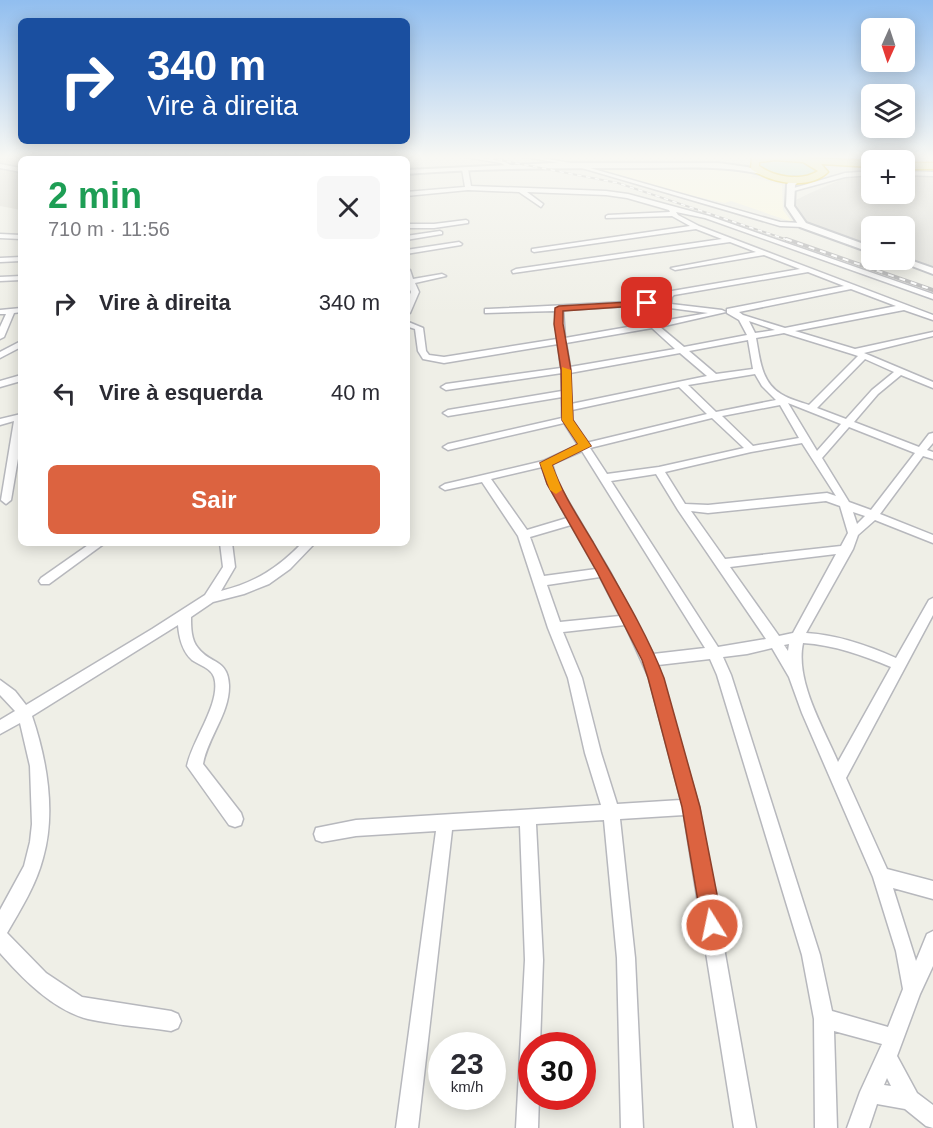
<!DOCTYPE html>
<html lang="pt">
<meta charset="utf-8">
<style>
:root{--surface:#fff;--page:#f7f7f7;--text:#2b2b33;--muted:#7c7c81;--accent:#dc6340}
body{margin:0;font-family:Helvetica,sans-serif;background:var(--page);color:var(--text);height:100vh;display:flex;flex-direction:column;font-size:22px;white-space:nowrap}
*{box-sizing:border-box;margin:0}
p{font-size:20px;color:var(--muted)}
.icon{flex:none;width:33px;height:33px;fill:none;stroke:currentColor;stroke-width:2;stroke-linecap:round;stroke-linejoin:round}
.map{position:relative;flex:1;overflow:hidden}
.sheet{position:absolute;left:18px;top:156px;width:392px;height:390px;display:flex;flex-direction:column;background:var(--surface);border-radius:9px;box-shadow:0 3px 15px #0003}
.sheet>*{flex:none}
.hud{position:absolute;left:18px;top:18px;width:392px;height:126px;border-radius:9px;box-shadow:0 3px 15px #0003;background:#1a4fa0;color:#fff;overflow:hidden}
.needle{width:39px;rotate:183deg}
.buttons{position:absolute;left:861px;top:18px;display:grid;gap:12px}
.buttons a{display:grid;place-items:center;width:54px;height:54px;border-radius:9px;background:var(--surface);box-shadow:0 3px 15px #0003;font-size:30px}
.speed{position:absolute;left:428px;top:1032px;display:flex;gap:12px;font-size:30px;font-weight:700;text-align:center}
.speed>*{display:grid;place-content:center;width:78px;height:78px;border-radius:50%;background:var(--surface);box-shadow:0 3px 15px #0003;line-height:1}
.speed small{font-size:15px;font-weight:400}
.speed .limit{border:9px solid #d22;background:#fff;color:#111}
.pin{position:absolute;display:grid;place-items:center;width:51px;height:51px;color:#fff;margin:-26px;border-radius:12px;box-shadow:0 3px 9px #0006}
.me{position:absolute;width:66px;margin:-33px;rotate:350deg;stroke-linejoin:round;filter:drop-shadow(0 0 4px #0008)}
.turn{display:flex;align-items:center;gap:21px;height:126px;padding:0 30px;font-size:27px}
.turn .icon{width:78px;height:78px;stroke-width:2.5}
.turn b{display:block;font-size:42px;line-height:51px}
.round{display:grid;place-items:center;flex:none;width:63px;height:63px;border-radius:9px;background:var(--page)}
.headline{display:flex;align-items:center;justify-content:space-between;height:102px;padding:0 30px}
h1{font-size:36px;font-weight:700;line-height:45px;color:#1e9e55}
.cta{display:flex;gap:12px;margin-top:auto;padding:12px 30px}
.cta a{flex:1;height:69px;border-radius:9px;background:var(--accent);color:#fff;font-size:24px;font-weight:700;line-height:69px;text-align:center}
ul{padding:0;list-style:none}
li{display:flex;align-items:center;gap:18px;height:90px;padding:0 30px}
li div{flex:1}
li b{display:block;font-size:22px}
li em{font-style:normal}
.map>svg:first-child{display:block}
.commercial{fill:#fcf9e0}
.industrial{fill:#deded9}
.education{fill:#dfded6}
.green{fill:#c6e5ca}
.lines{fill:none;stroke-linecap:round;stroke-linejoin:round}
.street-casing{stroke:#b7b8bd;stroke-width:3}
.secondary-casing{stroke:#b6b8bd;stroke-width:4}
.highway-casing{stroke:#e5c012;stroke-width:3}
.street{fill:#fff;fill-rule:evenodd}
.secondary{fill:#fff;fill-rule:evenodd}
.highway{fill:#f5eb99;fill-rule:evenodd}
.rail-far1-casing{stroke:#b5b5b6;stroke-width:2}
.rail-casing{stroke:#b5b5b6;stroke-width:4}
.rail-far1{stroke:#fff;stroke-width:1.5;stroke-dasharray:4.5;stroke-linecap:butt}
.rail{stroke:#fff;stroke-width:2;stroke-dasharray:6;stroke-linecap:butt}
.route{fill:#dc6340;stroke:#8f402a;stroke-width:1.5}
.slow{fill:#f59e0b}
</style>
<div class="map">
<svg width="933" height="1128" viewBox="0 0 933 1128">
<rect width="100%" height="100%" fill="#efefe7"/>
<!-- commercial -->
<polygon class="commercial" points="598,169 742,170 755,174 751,177 782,185 783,210 792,222 731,201 725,203 646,185"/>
<!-- industrial -->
<polygon class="industrial" points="871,175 872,194 904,194 905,175 933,175 933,267 905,258 904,226 872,226 871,247 813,227 796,214 794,201 808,194 847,177"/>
<!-- education -->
<g class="education">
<polygon points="3,156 90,156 97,157 91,159 21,159 21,167 0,164 0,157"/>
<polygon points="0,169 21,172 21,210 0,206"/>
</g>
<!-- green -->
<path class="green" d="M769,159L801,160L821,169L819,175C800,177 772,182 759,166Z"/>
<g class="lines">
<!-- street casing -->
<g class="street-casing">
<g id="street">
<polygon points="135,156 142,156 136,159 128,159"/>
<polygon points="227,156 233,156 236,159 230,159"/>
<polygon points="298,156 304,156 308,159 302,159"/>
<polygon points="460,156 502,160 512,166 509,168 501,163"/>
<polygon points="521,156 531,156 576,164 780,222 803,223 806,225 803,227 780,226 575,166"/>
<polygon points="0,164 21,168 21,172 0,168"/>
<path d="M465,167L468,169L471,186L606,191L628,194L709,216L933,294V299L705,218L676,212L678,215L699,226L933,315V320L904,310L795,331L855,349L933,332V336L864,353L933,382V388L901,375L878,394L854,422L919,447L929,434L933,433V443L927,450L933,452V459L923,456L880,514L933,535V543L875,520L858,535L853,549L806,633C838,635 867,645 896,658L929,600L933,598V615L846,778L887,869L933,881V899L893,888L916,961L927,934L933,931V966L920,994L897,1056L917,1093L933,1105V1128L926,1126L905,1109L877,1104L869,1128H847L860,1092L882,1044L834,1031L837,1128H815L814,1019L802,955L717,675L710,659L658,665L699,807L756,1128H734L684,815L620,819L635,958L643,1128H621L617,958L604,820L536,824L543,960L540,1046H531V1096H539L538,1128H516L525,960L520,826L452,830L418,1128H396L436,831L356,836L322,842L316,840L314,834L316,828L356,820L601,805L585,753L568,678L548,628L518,536L482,482L445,490L440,487L445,484L543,461L578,445L564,423L448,450L443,447L448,444L562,418V397L448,416L443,413L448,410L562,391V373L446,390L441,387L446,384L561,368L558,344L444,363L423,359L418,351L415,329L406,326V321L423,328L426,351L429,355L444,357L557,339L555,311L485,313V309H488L647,301L663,303L665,294L672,291L800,269L764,255L675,270L671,268L756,252L730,242L513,273L512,271L516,269L722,239L696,229L534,252L532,251V249L690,226L672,216L606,218V216L608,215L670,212L669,210L627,198L606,195L527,192L543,204L541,207L519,192L468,190L406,196V192L465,187L462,169ZM808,272L844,286L727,309V313L739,320L747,335L684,347L660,327L726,312L722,310L671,304L672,297L674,295ZM851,289L896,306L785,328L743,315L739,312ZM647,305L708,313L565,338L563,310ZM749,321L775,330L755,333ZM652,328L675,349L570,367L566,343ZM784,333L852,354L858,356L809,405C800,402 789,399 781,394C761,382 760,359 756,338ZM748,340L753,369L716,374L689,351ZM680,353L707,376L571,404L570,373ZM865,359L894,372L872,390L846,419L817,408ZM755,374L762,386L776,400L716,412L688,385ZM679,387L707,414L586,443L572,420V410ZM788,403L841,424L817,451ZM780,405L799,438L753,446L722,416ZM712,418L744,448L659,467L607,474L590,448ZM849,427L915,453L871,510L849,502L822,458ZM802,443L836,496L827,493L708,505L685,504L665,472L751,452ZM582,451L705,648L653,654L610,572L558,484L552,464ZM542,467L548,484L567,518L527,530L491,479ZM656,474L678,510L766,639L718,647L611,481ZM826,501L840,506L848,533L841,546L725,559L691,511L708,513ZM853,512L865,516L857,524ZM571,525L596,569L544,576L530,537ZM836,554L793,633L779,636L730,567ZM600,577L620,616L560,622L547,585ZM625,625L649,678L681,800L617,804L601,753L582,678L563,632ZM803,643C834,645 862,655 891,667L838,762C823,727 795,681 803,643ZM789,644L788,651L784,645ZM772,648L789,677L802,713L873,877L896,951L903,989L888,1027L832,1011L820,955L731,675L723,657L747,654ZM887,1078L891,1086L884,1085Z"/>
<polygon points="872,171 872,175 845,177 790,192 787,190 845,173"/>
<polygon points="904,171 933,172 933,176 904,175"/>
<polygon points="466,220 468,221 468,223 434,228 406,228 406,224 434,224"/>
<polygon points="440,231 442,232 442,234 406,240 406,236"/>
<polygon points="0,234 21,235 21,239 0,238"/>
<polygon points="459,242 462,244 461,245 406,254 406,250"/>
<polygon points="21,257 21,261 0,262 0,258"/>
<polygon points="406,268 410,270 413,279 442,274 446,276 415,283 419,292 410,313 406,315 406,303 411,292 406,280"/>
<polygon points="21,276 21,280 0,281 0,277"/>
<polygon points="21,308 21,312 14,313 4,337 0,339 0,327 6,314 0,314 0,310"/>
<polygon points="21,341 21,347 0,358 0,352"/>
<polygon points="21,375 21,381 0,387 0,381"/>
<polygon points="21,414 21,441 11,500 6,504 1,500 14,421 0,425 0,419"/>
<polygon points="91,543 105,543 49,584 41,584 39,581 41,578"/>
<path d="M220,543H232L235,567L221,591C255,583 279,567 302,543H315L290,569L269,584L244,594L213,602L191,617C191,627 191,640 198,648C210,664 228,659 229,685C230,713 208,737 203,764L241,813L243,819L241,825L235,827L229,825L187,766C192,740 222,702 214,677C211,668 199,665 192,660C182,651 179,637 178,625L32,716C47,760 56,813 43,858C36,885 21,909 7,933L46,973L82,997L171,1011L178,1014L181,1021L178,1028L171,1031C144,1027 115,1025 88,1019C53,1010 23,979 0,953V910L24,866L30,842L32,824L30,766L20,723L0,734V720L15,711L0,695V680L15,691L26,705L152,629L205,595L223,567Z"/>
</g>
</g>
<!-- secondary casing -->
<g class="secondary-casing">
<g id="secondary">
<polygon points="103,156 120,156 132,159 112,159"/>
<path d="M554,163H718L747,167L765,172L761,174C721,165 682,168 642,168C563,168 485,168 406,174V170Z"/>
<polygon points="794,177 801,179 795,185 794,206 806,223 872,247 872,253 800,227 786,206 787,184"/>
<polygon points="904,258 933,268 933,274 896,260"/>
</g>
</g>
<!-- highway casing -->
<g class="highway-casing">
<g id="highway">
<path d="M765,156L872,161V167L821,164L828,172C809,191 771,183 751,169L752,158ZM775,160L803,162L818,171C801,182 775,177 759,166V162Z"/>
<rect x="904" y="163" width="29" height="6"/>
</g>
</g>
<!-- street -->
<use href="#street" class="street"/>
<!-- secondary -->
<use href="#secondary" class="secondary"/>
<!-- highway -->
<use href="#highway" class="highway"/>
<!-- rail-far1 casing -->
<g class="rail-far1-casing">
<polyline id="rail-far1" points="480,156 618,183 791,241"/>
</g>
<!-- rail casing -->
<g class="rail-casing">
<polyline id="rail" points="786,239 933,290"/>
</g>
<!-- rail-far1 -->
<use href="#rail-far1" class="rail-far1"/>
<!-- rail -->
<use href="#rail" class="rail"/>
</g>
<!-- sky -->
<linearGradient id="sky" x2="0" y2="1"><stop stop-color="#91beef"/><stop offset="0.5" stop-color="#f8f8f4"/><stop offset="1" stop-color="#f8f8f4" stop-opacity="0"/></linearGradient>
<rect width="933" height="314" fill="url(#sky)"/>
<!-- route -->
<path class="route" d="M647,301L651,303L650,305L563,311V324L571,370L573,420L591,446L552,465C562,493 578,517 593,542C618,586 646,631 664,678L700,807L723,925L720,932L712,935L705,932L702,925L682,807L648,678L642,660L597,572L547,484L540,463L578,444L562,420L561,370L554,324L555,308L559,306Z"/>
<!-- slow -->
<polygon class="slow" points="562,367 571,370 573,420 591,446 552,465 562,490 556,494 550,490 540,463 578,444 562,420"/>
</svg>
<div class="buttons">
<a><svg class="needle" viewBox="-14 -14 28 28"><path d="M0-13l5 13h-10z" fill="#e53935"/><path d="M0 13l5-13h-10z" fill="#7c7c81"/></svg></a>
<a><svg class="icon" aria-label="layers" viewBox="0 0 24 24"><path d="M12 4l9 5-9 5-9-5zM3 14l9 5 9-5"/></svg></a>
<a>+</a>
<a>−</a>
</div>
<div class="speed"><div>23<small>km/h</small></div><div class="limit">30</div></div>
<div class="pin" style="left:647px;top:303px;background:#d93025"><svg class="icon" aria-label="arrive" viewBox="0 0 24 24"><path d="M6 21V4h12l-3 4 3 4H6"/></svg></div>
<svg class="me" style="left:712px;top:925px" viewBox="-20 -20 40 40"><circle r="17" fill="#dc6340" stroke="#fff" stroke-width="3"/><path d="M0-11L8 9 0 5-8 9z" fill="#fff"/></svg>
<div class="hud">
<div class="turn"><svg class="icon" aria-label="right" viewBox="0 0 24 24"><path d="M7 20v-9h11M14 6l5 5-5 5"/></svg><div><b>340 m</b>Vire à direita</div></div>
</div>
<section class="sheet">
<div class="headline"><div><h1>2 min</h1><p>710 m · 11:56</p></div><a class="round"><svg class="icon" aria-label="close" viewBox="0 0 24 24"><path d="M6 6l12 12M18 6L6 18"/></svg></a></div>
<ul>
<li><svg class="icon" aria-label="right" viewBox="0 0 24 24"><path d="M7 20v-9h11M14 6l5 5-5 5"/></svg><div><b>Vire à direita</b></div><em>340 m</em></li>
<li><svg class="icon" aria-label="left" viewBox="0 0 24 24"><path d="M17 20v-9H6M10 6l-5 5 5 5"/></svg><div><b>Vire à esquerda</b></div><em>40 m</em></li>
</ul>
<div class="cta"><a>Sair</a></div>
</section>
</div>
